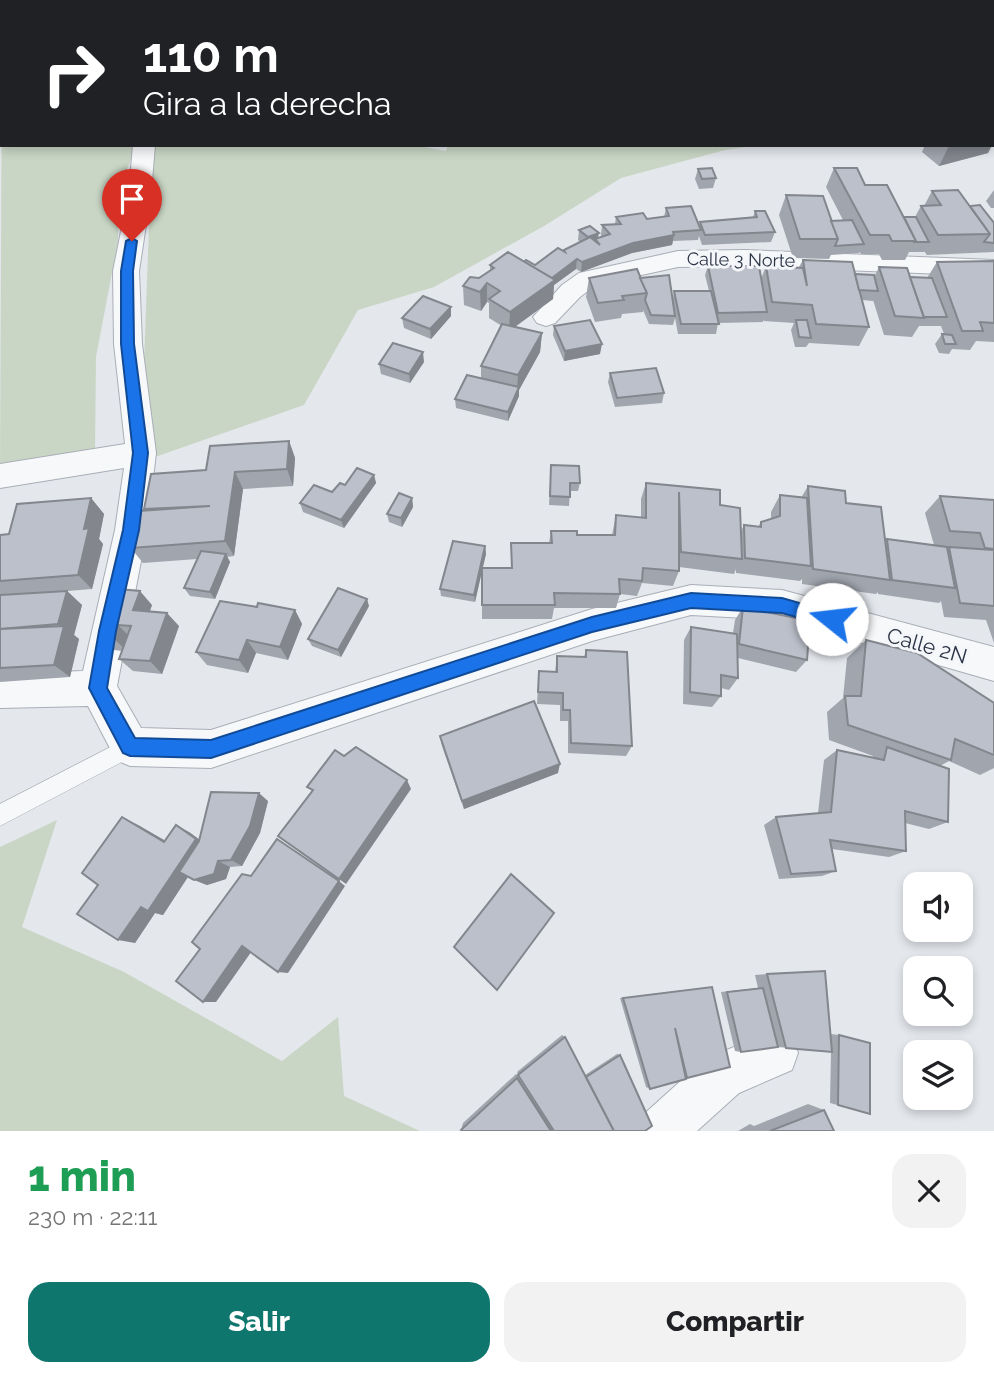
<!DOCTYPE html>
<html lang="es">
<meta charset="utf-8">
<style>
:root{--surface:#fff;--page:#f2f2f2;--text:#202124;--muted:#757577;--accent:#0f766e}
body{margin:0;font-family:Raleway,sans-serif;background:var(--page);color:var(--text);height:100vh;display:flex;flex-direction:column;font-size:26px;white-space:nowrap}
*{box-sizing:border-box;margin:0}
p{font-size:23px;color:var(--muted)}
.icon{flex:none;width:38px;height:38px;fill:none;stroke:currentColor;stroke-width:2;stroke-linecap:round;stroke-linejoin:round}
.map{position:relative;height:1131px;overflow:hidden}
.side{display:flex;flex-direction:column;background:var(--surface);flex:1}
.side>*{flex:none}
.hud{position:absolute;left:0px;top:0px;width:994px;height:147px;box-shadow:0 4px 10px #0003;background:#202124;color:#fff;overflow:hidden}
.fabs{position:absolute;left:903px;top:872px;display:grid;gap:14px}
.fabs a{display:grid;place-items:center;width:70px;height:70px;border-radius:14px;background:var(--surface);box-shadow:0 4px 10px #0003;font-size:35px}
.pin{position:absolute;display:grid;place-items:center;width:60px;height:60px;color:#fff;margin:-72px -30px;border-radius:50% 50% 50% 0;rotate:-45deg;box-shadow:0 0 7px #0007}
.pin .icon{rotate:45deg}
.me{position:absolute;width:77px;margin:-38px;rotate:286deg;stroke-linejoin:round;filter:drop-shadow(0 0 5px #0008)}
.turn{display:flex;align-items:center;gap:24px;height:147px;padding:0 28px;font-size:32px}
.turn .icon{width:91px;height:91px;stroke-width:2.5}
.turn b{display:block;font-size:49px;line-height:60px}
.round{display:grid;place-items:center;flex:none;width:74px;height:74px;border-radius:21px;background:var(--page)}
.summary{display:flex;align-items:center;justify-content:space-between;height:119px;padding:0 28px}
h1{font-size:42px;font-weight:800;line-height:52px;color:#1e9e55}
.cta{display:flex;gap:14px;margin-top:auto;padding:14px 28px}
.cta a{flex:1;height:80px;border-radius:21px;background:var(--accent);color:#fff;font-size:28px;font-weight:800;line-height:80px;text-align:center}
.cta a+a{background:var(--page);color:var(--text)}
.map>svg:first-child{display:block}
.green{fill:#c9d6c5}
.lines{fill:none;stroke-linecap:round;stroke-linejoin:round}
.service-casing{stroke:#a9aeb7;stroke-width:1}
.minor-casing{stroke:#a9aeb7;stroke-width:2}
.path{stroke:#c2c5cb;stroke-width:2.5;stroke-dasharray:3.5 3.5;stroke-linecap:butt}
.service{fill:#f7f8fa;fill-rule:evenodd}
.minor{fill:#f7f8fa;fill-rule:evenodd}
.wall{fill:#a1a5ae}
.shaded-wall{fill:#83868d}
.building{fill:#bbc0ca;stroke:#83868d;stroke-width:2}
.route{fill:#1a73e8;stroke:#114b97;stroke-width:2}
.labels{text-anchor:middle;stroke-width:6;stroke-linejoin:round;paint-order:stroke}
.far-street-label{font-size:18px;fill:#2b3445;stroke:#f4f6f9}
.street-label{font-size:21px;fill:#2b3445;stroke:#f4f6f9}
</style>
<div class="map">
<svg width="994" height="1131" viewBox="0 0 994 1131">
<rect width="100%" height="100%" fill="#e4e7ec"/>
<!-- green -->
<g class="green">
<polygon points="2,31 2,145 137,145 118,190 118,241 96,357 95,454 0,473"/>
<polygon points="152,145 414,145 446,151 448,145 758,145 725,150 621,178 544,226 434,287 358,310 304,405 155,457 144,362"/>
<polygon points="57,820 22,927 124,972 282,1061 338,1017 344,1096 420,1131 0,1131 0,847"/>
</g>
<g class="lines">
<!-- service casing -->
<g class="service-casing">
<g id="service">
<polygon points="35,0 46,0 34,2"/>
<polygon points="2,22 2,28 0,29 0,23"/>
<polygon points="130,737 137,740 140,747 137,754 0,826 0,804"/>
</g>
</g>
<!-- minor casing -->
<g class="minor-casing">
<g id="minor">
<polygon points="180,0 198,0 178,2"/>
<polygon points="525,0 543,0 523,2"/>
<polygon points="917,0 936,0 938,2 918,2"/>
<polygon points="992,54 994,55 994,68 992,67"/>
<polygon points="133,145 155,145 151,192 139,271 142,344 156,453 147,530 117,686 141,728 211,730 592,609 691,585 782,590 994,647 994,681 782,620 691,615 592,641 211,768 130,766 116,760 88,706 0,708 0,674 83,671 115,530 124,468 0,488 0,464 125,444 114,344 113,271 129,192"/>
<polygon points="744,250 994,260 994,276 744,266 678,267 596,285 580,297 555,323 546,326 537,323 533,317 562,285 579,273 678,251"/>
<polygon points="775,1030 792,1036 798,1053 792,1070 739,1093 697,1131 637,1131 644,1114 705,1059"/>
</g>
</g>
<!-- path -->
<polyline class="path" points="855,2 858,0"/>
<!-- service -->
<use href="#service" class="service"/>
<!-- minor -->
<use href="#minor" class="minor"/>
</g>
<!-- wall -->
<g class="wall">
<polygon points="50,0 108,0 107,2 50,2"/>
<polygon points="141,0 157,0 155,2 141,2"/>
<polygon points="481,0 502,0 500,2 484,2"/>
<polygon points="505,0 527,0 525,2 505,2"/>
<polygon points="964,0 994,0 994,41 992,38 992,2 963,2"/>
<polygon points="994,85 994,142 992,145 992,86"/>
<polygon points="925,145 992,145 988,153 939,166 922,152"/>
<polygon points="834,168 865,185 904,217 915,217 921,206 924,206 932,191 970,206 994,223 994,252 927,255 924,251 924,252 909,252 905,260 882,260 879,254 861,254 860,252 859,253 831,255 829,259 793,258 779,215 786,195 831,221 843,220 826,187"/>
<polygon points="698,169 716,178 713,188 699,189 695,179"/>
<polygon points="994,190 994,208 991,208 986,201"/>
<polygon points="666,208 699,226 700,222 753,217 755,211 775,232 771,242 702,245 699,236 698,240 673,241 672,245 632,253 581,272 576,269 554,285 553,299 515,327 542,333 540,352 519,390 519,396 508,421 456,408 455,399 481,378 481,366 502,326 489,318 489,303 487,302 481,311 464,305 463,286 479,278 490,271 490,265 524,262 535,265 564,252 564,250 580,242 578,240 579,230 598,238 602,237 601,235 602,225 615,224 616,217 647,219 664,217"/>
<polygon points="803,260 855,274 874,277 879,267 910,277 927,278 937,262 994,261 994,342 976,341 970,350 952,349 949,354 939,353 935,344 942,334 944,334 941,326 919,326 912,337 884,335 873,300 873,301 862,300 869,327 859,346 809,343 806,347 795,347 791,330 794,323 764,321 764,319 763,322 718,323 716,334 678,334 675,318 673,325 649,324 643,310 643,312 622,314 621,318 595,322 586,297 589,278 640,278 673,298 674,291 709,291 705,275 708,266 761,279 766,266 799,267"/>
<polygon points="451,316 431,339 404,328 402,318"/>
<polygon points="554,326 600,354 564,361 553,335"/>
<polygon points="424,362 410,383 381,374 379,364"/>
<polygon points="610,373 664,393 662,403 615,407 608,382"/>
<polygon points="289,441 295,458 293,486 243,489 234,556 227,557 230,562 215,599 190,596 184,588 197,559 143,563 131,548 145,511 144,509 206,470"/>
<polygon points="551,465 580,483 578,491 570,491 569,506 549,505"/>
<polygon points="374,475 376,483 344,528 303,512 300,503 332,492 345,485"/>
<polygon points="646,483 720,505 741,531 744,525 758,527 761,522 771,519 771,512 780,495 801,498 808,486 846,503 885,540 887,539 934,545 925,513 940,496 994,500 994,643 986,620 944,617 941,601 939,603 878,594 878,592 876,594 802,584 802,579 800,581 736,573 736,569 734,574 679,567 679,571 673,586 642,583 637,596 620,594 616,608 554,608 552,619 482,619 482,570 475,602 441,596 440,589 485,546 486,554 482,568 511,568 511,543 549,543 551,531 577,535 612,535 616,515 641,518 641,499"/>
<polygon points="91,498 104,514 99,539 103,544 92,589 67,591 82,605 74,635 79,639 70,677 0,682 0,535 9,534"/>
<polygon points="412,498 413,507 402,527 389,522 387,514"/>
<polygon points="152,605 150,611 179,626 162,674 133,671 119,659 122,651 114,650 99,637"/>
<polygon points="369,606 341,657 312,646 308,639"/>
<polygon points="257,607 295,610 302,624 288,660 256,653 248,673 207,665 196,652"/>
<polygon points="743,607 807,660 796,672 738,658 738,678 729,690 721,688 721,696 712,707 683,704 684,640 691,627 733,633 735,620"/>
<polygon points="866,640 994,703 994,768 980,775 949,761 940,766 948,822 929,829 905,823 906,851 889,857 832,849 836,871 822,876 779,879 764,825 776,817 818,813 824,760 837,750 872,758 873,756 829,740 827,712 843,698 847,658"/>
<polygon points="586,650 632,746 626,756 568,753 568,721 560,721 560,705 537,704 539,671 555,672 557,656 584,657"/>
<polygon points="440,736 558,773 464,809 442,746"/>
<polygon points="268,801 260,833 242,866 230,867 226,879 207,885 188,877 163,915 155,913 135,943 98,885 138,825 165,841 189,832 200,840"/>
<polygon points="767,974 831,1034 839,1035 870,1114 830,1103 831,1052 778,1047 741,1052 735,1051 721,992 758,988 755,975"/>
<polygon points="712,987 687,1078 685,1077 650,1089 646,1087 620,998"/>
<polygon points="562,1035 565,1037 585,1075 617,1054 620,1055 652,1126 518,1075 517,1072"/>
<polygon points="516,1074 553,1131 461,1130 463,1123"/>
<polygon points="808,1104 824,1110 834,1131 738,1131 750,1124 754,1126"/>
</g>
<!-- shaded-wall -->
<g class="shaded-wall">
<polygon points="85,0 108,0 107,2 85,2"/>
<polygon points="954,145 992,145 988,153 939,166 949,146"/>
<polygon points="599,233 597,242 595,239 595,243 588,237"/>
<polygon points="674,235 672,245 632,253 581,272 582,262 633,243"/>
<polygon points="577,259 576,269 554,285 553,299 509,331 510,312 545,283"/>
<polygon points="487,283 487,302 481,311 480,292"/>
<polygon points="451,307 451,316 431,339 430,329"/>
<polygon points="542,333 540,352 519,390 519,396 508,421 508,412 517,391 518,375"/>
<polygon points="602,344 600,354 564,361 565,351"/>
<polygon points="423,352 424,362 410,383 409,374"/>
<polygon points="289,441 295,458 293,486 287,469"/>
<polygon points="235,472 243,489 234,556 225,541"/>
<polygon points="374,475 376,483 344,528 341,520"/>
<polygon points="91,498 104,514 99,539 103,544 92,589 78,575 84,529"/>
<polygon points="412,498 413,507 402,527 401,518"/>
<polygon points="485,546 486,554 475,602 474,595"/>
<polygon points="226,554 230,562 215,599 210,592"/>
<polygon points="67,591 82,605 74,635 79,639 70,677 54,665 63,629 58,624"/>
<polygon points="140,591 152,605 145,624 133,610"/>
<polygon points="367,599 369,606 341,657 338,650"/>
<polygon points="295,610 302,624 288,660 280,647"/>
<polygon points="167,613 179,626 162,674 150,661"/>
<polygon points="118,625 131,638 127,651 113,638"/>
<polygon points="247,640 256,653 248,673 239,660"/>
<polygon points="560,764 558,773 464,809 462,801"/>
<polygon points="407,780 411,789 346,884 339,879"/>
<polygon points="259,793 268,801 260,833 242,866 231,860"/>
<polygon points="122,817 138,825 178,848 164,842"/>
<polygon points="176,825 189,832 208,846 163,915 155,913 135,943 118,940"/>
<polygon points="218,861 230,867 226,879 207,885 194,880"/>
<polygon points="339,881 345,886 288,973 278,972"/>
<polygon points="242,946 254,948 216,1002 203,1002"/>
<polygon points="516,1074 553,1131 551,1131 517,1078"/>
</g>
<!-- building -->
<g class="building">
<polygon points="981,0 994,0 994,3 992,3 992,2 983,2"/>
<polygon points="992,14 994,14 994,24 992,22"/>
<polygon points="994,85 994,95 992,95 992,86"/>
<polygon points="992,96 994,96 994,115 992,116"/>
<polygon points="712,168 716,178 702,179 698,169"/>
<polygon points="834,168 857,168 865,185 887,185 916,241 892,241 889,235 870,235"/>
<polygon points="958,190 990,234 938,235 921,206 941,205 932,191"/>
<polygon points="786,195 823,196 838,239 800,239"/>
<polygon points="980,205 994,223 994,243 984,242 990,234 970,206"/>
<polygon points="691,206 701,230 673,232 674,235 633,243 582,262 577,259 552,278 524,262 526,260 535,265 558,248 565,252 564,250 590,237 600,245 595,239 610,234 602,225 621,224 616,217 643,213 647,219 669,216 666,208"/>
<polygon points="755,211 765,211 775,232 705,235 700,222 757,217"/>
<polygon points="904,217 916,217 929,242 915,242 916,241"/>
<polygon points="852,220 864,244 835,246 838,239 831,221"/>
<polygon points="590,226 599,233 588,237 579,230"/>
<polygon points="508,252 555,280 510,312 489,299 500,291 487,283 480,292 463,286 470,277 479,278 494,268 490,265"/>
<polygon points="803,260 852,262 869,327 816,324 812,305 772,302 766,266 803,268 807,286"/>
<polygon points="994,261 994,323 980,322 983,331 962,331 937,262"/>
<polygon points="708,266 759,266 767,312 718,313"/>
<polygon points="879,267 907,268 924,318 895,316"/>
<polygon points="637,269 647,293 622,296 624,300 598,303 589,278"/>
<polygon points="855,274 874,275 878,291 859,290"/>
<polygon points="669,275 675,316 651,315 645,300 647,293 640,278"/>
<polygon points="910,277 932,278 947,317 924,317"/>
<polygon points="674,291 711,291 719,324 681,324"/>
<polygon points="423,296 451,307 430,329 402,318"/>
<polygon points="590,320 602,344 565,351 554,326"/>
<polygon points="796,320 807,320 811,338 799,337"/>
<polygon points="502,324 542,333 518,375 481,366"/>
<polygon points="942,334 952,335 956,344 945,344"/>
<polygon points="393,343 423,352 409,374 379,364"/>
<polygon points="656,368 664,393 617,398 610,373"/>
<polygon points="467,375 519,387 508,412 455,399"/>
<polygon points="289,441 287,469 235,472 225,541 131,548 139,511 210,506 144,509 151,474 206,470 210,446"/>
<polygon points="551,465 579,466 580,483 570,483 570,497 550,496"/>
<polygon points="357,468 374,475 341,520 300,503 314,485 332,492 340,483 345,485"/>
<polygon points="646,483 720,490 720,505 740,508 742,559 681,552 679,492 679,571 643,568 642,581 619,579 620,594 554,593 555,605 482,605 482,568 512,568 511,543 552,543 551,531 577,531 577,535 615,535 616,515 646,518"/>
<polygon points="808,486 845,491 846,503 881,507 890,580 813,569"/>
<polygon points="399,493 412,498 401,518 387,514"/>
<polygon points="780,495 807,498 811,566 745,558 744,525 761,527 761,522 780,516"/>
<polygon points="940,496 994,500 994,549 985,548 980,533 950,531"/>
<polygon points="91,498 84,529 89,528 78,575 0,581 0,535 9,534 17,504"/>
<polygon points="887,539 947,547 955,588 892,580"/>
<polygon points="453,541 485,546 474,595 440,589"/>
<polygon points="949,547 994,550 994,606 960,603"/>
<polygon points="201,551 226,554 210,592 184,588"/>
<polygon points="338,588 367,599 338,650 308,639"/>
<polygon points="118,589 140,591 133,610 167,613 150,661 119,659 131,626 118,625 113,638 99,637"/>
<polygon points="67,591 58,624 0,629 0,595"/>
<polygon points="220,601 257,607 258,603 295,610 280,647 247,640 239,660 196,652"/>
<polygon points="743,607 810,621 807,660 739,644"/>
<polygon points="64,626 54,665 0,668 0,629"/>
<polygon points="691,627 737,634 738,678 721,675 721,696 690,692"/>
<polygon points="866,640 917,653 994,703 994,755 955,739 951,760 848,725 845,696 861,696"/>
<polygon points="586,650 627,652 632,746 571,743 570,710 563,710 563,693 538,692 539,671 557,672 557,656 586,657"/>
<polygon points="534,701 560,764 462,801 440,736"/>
<polygon points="356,747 407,780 339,879 278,836 313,790 307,787 335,750 344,756"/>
<polygon points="887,747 949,769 948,822 905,811 906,851 830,840 836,871 791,874 776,817 831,812 837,750 884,760"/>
<polygon points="211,792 259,793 250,826 231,860 218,861 214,874 194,880 179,872 199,841"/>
<polygon points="122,817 164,842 176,825 196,839 148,911 141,907 118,940 77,914 98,885 82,873"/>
<polygon points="277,839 339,881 278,972 242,946 203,1002 176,981 200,949 192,942 242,874 251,876"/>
<polygon points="511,874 554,913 497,990 454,947"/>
<polygon points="825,971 832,1052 786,1048 767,974"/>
<polygon points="712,987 730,1067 687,1078 675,1028 686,1079 650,1089 623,998"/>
<polygon points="763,988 778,1047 741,1052 727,992"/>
<polygon points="839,1035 870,1043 870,1114 838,1105"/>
<polygon points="565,1037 614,1131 554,1131 518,1075"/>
<polygon points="620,1055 652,1126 645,1131 614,1131 586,1077"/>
<polygon points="517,1078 551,1131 462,1131 461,1130"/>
<polygon points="824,1110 834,1131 770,1131"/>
</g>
<!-- route -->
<polygon class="route" points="132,238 137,241 133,271 134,344 148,453 139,530 116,631 107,688 135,738 211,740 592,617 691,593 782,598 838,614 840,619 838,625 832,627 782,613 691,608 592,632 211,758 130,756 123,753 89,688 99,631 123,530 133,453 121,344 121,271 126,241"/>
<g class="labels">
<!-- far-street labels -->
<g class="far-street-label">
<text transform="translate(741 260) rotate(1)" y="6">Calle 3 Norte</text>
</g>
<!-- street labels -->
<g class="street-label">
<text transform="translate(927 646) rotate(16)" y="7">Calle 2N</text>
</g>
</g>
</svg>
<div class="fabs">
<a><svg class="icon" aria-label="sound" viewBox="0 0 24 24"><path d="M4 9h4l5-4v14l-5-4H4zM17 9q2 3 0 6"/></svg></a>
<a><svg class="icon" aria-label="search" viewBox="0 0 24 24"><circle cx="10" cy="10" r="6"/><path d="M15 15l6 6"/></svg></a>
<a><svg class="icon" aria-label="layers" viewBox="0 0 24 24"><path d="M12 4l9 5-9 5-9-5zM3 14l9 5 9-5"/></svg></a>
</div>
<div class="pin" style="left:132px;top:241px;background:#d93025"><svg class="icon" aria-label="arrive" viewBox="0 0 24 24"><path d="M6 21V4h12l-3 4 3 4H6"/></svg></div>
<svg class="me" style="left:832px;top:619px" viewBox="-20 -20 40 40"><circle r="19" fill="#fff"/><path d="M0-13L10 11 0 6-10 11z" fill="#1a73e8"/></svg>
<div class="hud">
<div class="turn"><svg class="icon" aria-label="right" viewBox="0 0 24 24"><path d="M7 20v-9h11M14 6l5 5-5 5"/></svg><div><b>110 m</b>Gira a la derecha</div></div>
</div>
</div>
<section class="side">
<div class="summary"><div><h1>1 min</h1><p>230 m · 22:11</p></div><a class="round"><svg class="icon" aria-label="close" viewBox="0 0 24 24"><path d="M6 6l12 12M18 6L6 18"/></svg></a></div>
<div class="cta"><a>Salir</a><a>Compartir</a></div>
</section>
